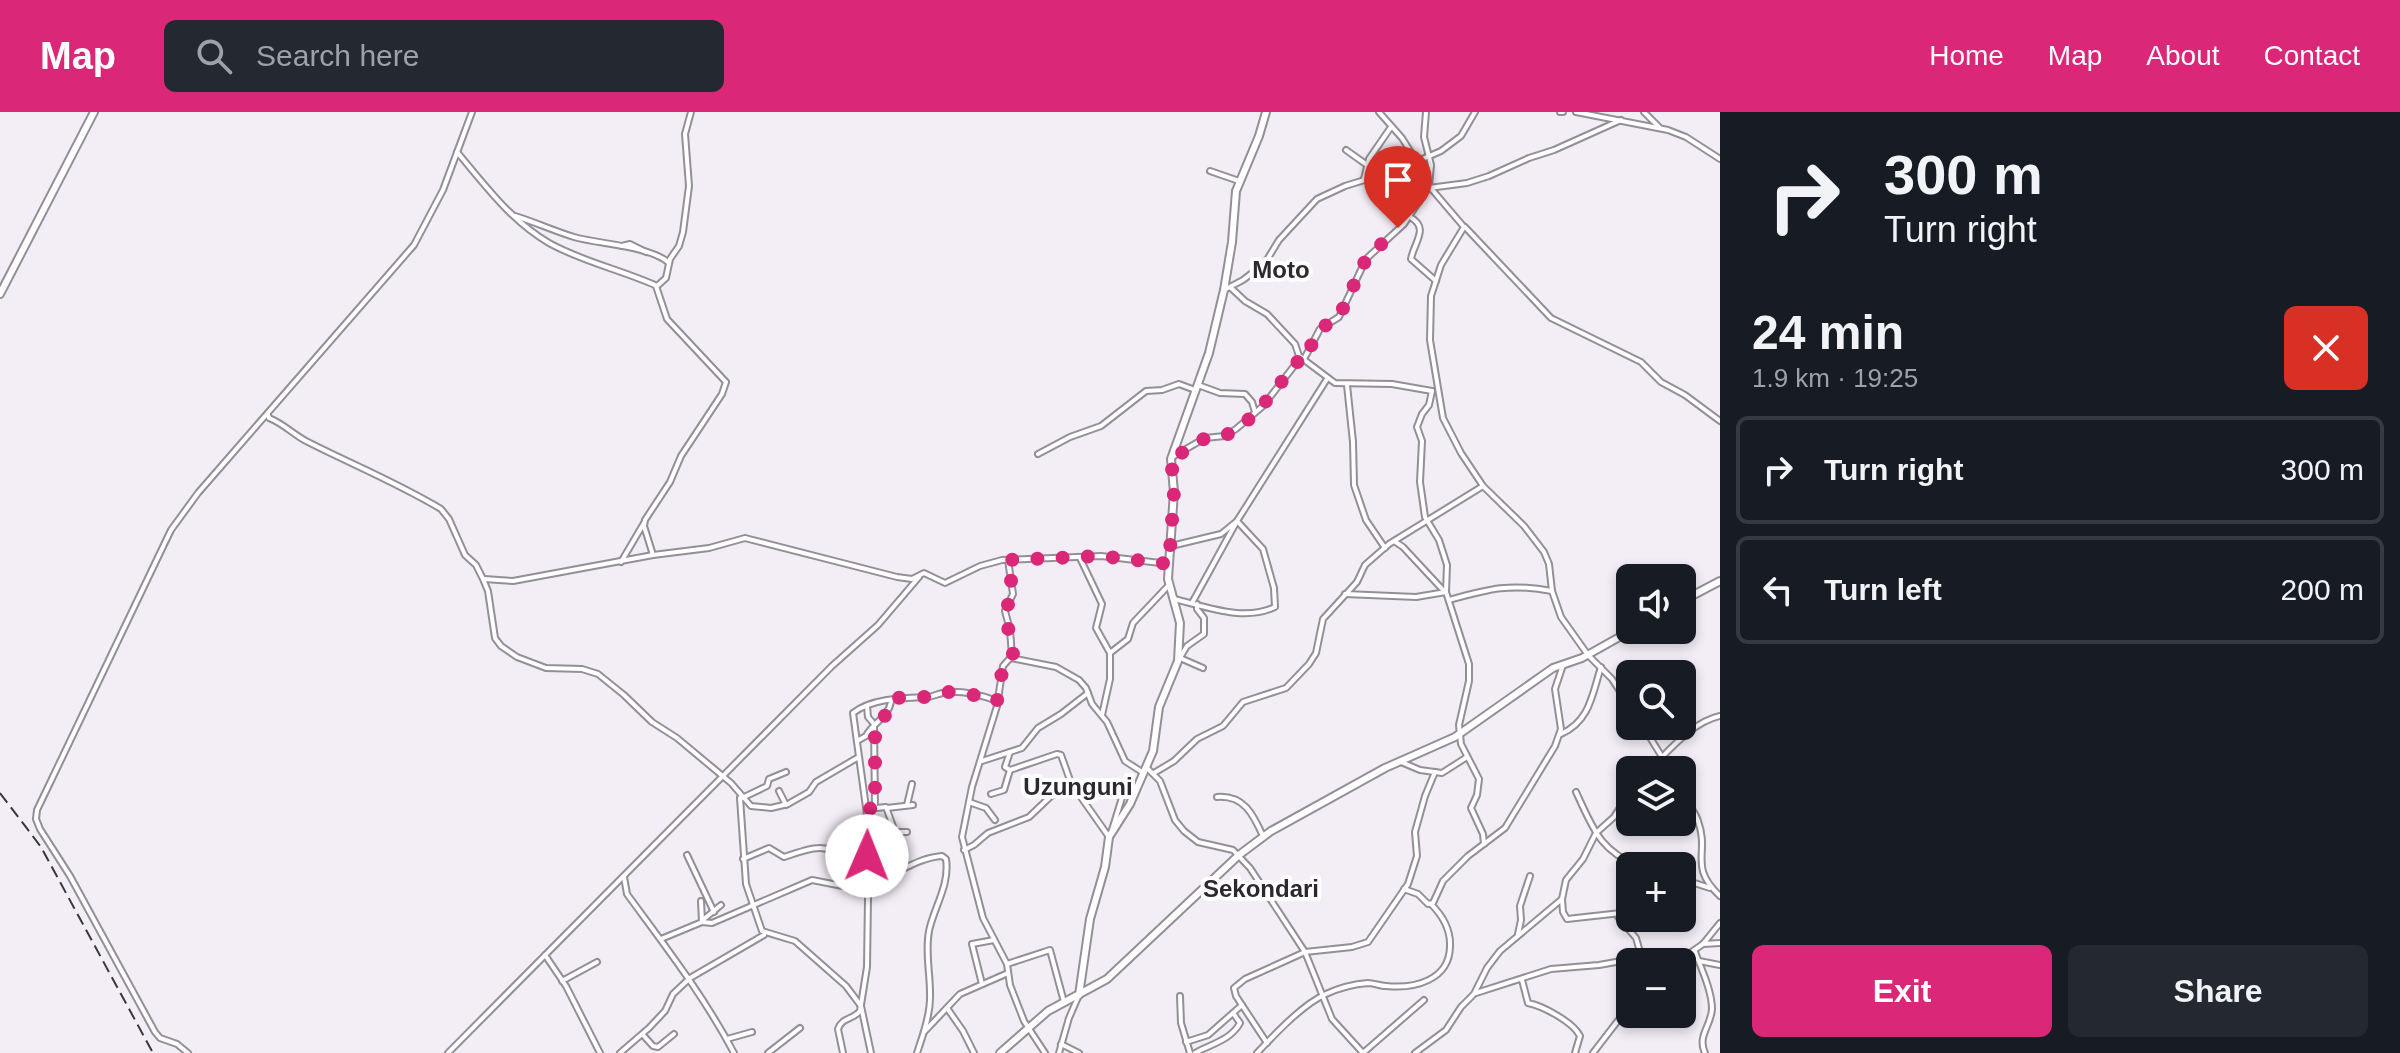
<!DOCTYPE html>
<meta charset="utf-8">
<style>
:root{--surface:#171b24;--page:#242831;--text:#f1f3f6;--muted:#9ea1a6;--line:#363941;--accent:#db2777}
body{margin:0;font-family:Helvetica,sans-serif;background:var(--page);color:var(--text);height:100vh;display:flex;flex-direction:column;font-size:30px;white-space:nowrap}
*{box-sizing:border-box;margin:0}
p{font-size:26px;color:var(--muted)}
.icon{flex:none;width:44px;height:44px;fill:none;stroke:currentColor;stroke-width:2;stroke-linecap:round;stroke-linejoin:round}
.map{position:relative;flex:1;overflow:hidden}
.panel{display:flex;flex-direction:column;background:var(--surface);width:680px}
.panel>*{flex:none}
.banner{background:#171b24;color:var(--text);overflow:hidden}
.controls{position:absolute;left:1616px;top:452px;display:grid;gap:16px}
.controls a{display:grid;place-items:center;width:80px;height:80px;border-radius:12px;background:var(--surface);box-shadow:0 4px 12px #0003;font-size:40px}
.pin{position:absolute;display:grid;place-items:center;width:68px;height:68px;color:#fff;margin:-82px -34px;border-radius:50% 50% 50% 0;rotate:-45deg;box-shadow:0 0 8px #0007}
.pin .icon{rotate:45deg}
.me{position:absolute;width:88px;margin:-44px;rotate:1deg;stroke-linejoin:round;filter:drop-shadow(0 0 6px #0008)}
.turn{display:flex;align-items:center;gap:28px;height:168px;padding:0 32px;font-size:36px}
.turn .icon{width:104px;height:104px;stroke-width:2.5}
.turn b{display:block;font-size:56px;line-height:68px}
.round{display:grid;place-items:center;flex:none;width:84px;height:84px;border-radius:12px;background:var(--page)}
.head{display:flex;align-items:center;justify-content:space-between;height:136px;padding:0 32px}
h1{font-size:48px;font-weight:700;line-height:60px}
.action{display:flex;gap:16px;margin-top:auto;padding:16px 32px}
.action a{flex:1;height:92px;border-radius:12px;background:var(--accent);color:#fff;font-size:32px;font-weight:700;line-height:92px;text-align:center}
.action a+a{background:var(--page);color:var(--text)}
ul{padding:0;list-style:none}
li{display:flex;align-items:center;gap:24px;height:108px;margin:0 16px 12px;padding:0 16px;border:4px solid var(--line);border-radius:12px}
li div{flex:1}
li b{display:block;font-size:30px}
li em{font-style:normal}
header{display:flex;align-items:center;gap:48px;box-sizing:border-box;height:112px;padding:0 40px;background:var(--accent);color:#fff}
header strong{font-size:38px}
nav{display:flex;gap:44px;margin-inline-start:auto;font-size:28px}
.search{width:560px;height:72px;background:var(--page);display:flex;align-items:center;gap:20px;box-sizing:border-box;padding:0 28px;border-radius:12px;color:var(--muted);font-size:30px}
main{display:flex;flex:1;min-height:0}
.map>svg:first-child{display:block}
.lines{fill:none;stroke-linecap:round;stroke-linejoin:round}
.street-casing{stroke:#948f97;stroke-width:8}
.secondary-casing{stroke:#948f97;stroke-width:10}
.street{stroke:#fff;stroke-width:4}
.secondary{stroke:#fff;stroke-width:6}
.rail{stroke:#3a373b;stroke-width:2;stroke-dasharray:12 6;stroke-linecap:butt}
.route{stroke:#db2777;stroke-width:14;stroke-dasharray:0 25.2}
.labels{text-anchor:middle;stroke-width:8;stroke-linejoin:round;paint-order:stroke}
.quarter-label{font-size:24px;font-weight:bold;fill:#2c282e;stroke:#fff}
</style>
<header>
<strong>Map</strong>
<div class="search"><svg class="icon" aria-label="search" viewBox="0 0 24 24"><circle cx="10" cy="10" r="6"/><path d="M15 15l6 6"/></svg>Search here</div>
<nav><a>Home</a><a>Map</a><a>About</a><a>Contact</a></nav>
</header>
<main>
<div class="map">
<svg width="1720" height="941" viewBox="0 0 1720 941">
<rect width="100%" height="100%" fill="#f3edf6"/>
<g class="lines">
<!-- street casing -->
<g class="street-casing">
<g id="street">
<polyline points="1379,0 1402,26 1417,50"/>
<polyline points="1426,0 1424,25 1431,53 1429,74 1464,115 1441,153 1431,184 1430,228 1443,306 1461,341 1483,374 1524,414 1544,440 1549,452 1552,479 1561,505 1588,543 1612,567 1630,595"/>
<polyline points="1560,0 1563,0"/>
<polyline points="1576,0 1668,18 1686,25 1720,47"/>
<polyline points="1644,0 1659,15"/>
<polyline points="1346,38 1419,90"/>
<path d="M457,40C485,73 511,109 549,131C583,150 622,158 657,174L666,166L670,147L679,134L683,120L689,74L685,22L691,0"/>
<polyline points="1210,59 1239,69"/>
<polyline points="1364,67 1369,47 1391,15"/>
<polyline points="1429,76 1467,71 1489,64 1529,46 1554,38 1621,8"/>
<path d="M515,104C535,110 554,119 574,125C598,132 651,134 669,151"/>
<path d="M1410,105C1430,116 1414,130 1411,147L1436,169"/>
<polyline points="1465,115 1551,206 1641,250 1661,270 1685,283 1720,309"/>
<polyline points="622,134 630,132 646,140"/>
<polyline points="1230,175 1245,189 1267,202 1295,232 1299,244 1335,271 1392,272 1432,279"/>
<polyline points="1224,178 1243,168 1265,151 1279,128 1317,87 1345,74 1397,58 1441,39 1461,24 1475,0"/>
<polyline points="1304,247 1320,217 1339,205 1366,147 1404,112 1429,74"/>
<polyline points="1198,273 1220,281 1245,282 1252,290 1255,300"/>
<polyline points="1347,273 1353,330 1354,373 1366,408 1385,436"/>
<polyline points="1432,279 1429,293 1422,302 1417,315 1422,329 1420,370 1425,405 1439,428 1447,453 1446,480 1469,552 1469,569 1459,613 1461,632 1479,667 1477,683 1471,696 1483,722 1484,732"/>
<path d="M268,303L269,306C284,312 293,322 306,329C351,352 398,371 441,397L449,407L465,443L476,453L483,467L488,479L495,526L501,534L517,545L546,556L582,557L598,562L624,583L652,610L677,626L731,671L751,694L771,696L788,692L809,680L816,670L857,646"/>
<polyline points="1038,342 1070,325 1101,314 1146,279 1162,278 1179,272 1195,278"/>
<polyline points="1174,344 1205,326 1225,324 1236,317 1263,294 1301,245"/>
<polyline points="1394,429 1403,435 1443,478"/>
<polyline points="1171,434 1221,422 1237,409 1327,267"/>
<polyline points="653,443 644,414 645,408 670,370 681,344 722,282 726,270 667,207 656,174"/>
<polyline points="1080,446 1102,492 1096,516 1110,541"/>
<polyline points="1008,448 1013,482 1005,499 1010,518 1012,544 1003,554 997,594 972,675 962,725 983,806 1007,852 1010,873 1024,909 1045,941"/>
<polyline points="621,450 644,411"/>
<polyline points="484,467 513,469 653,443 709,436 745,426 897,465 912,467 924,461 945,471 980,454 1002,448 1101,444 1169,452"/>
<polyline points="1345,482 1416,485 1446,480"/>
<path d="M1174,487C1205,494 1243,510 1275,495L1274,476L1263,437L1237,409L1192,491"/>
<path d="M1449,488C1489,477 1510,471 1552,479"/>
<polyline points="1181,544 1187,534 1204,522 1204,506 1197,497 1197,492"/>
<polyline points="1011,546 1056,555 1079,568 1086,576 1092,592 1107,610 1125,649 1142,660"/>
<polyline points="1180,546 1203,556"/>
<polyline points="867,594 868,605 874,612 875,696"/>
<polyline points="1102,603 1110,567 1110,541 1128,527 1133,511 1169,473"/>
<polyline points="1643,614 1670,658"/>
<path d="M1561,622C1590,609 1592,583 1601,555"/>
<path d="M857,629L866,624C872,611 888,606 891,590"/>
<polyline points="1010,640 1005,655 1010,658 1057,642 1061,643 1071,671 1109,725"/>
<polyline points="982,649 1022,636 1038,616 1061,602 1088,581"/>
<polyline points="1401,650 1420,658 1442,661 1467,645"/>
<polyline points="1146,655 1160,669 1175,708 1184,719 1198,730 1233,738 1250,756 1305,840 1332,907 1363,941"/>
<path d="M1649,658C1669,639 1692,610 1720,604"/>
<polyline points="1154,661 1174,649 1197,627 1223,614 1243,590 1286,576 1309,552 1316,541 1323,507 1357,470 1365,453 1389,432 1483,374"/>
<polyline points="779,679 786,693"/>
<path d="M1576,680C1593,716 1599,738 1638,754"/>
<polyline points="991,682 1004,678 1010,658"/>
<path d="M1682,682C1687,691 1695,699 1698,709C1710,742 1688,754 1720,784"/>
<path d="M1217,685C1244,683 1253,702 1263,724"/>
<polyline points="740,686 746,772 762,819 795,829 846,874 861,894 871,941"/>
<polyline points="742,686 767,674 769,667 786,660"/>
<polyline points="969,690 986,696 995,708"/>
<polyline points="907,693 912,672"/>
<polyline points="887,696 913,693"/>
<polyline points="867,697 886,695 895,720 907,720"/>
<polyline points="1112,718 1125,676"/>
<polyline points="964,738 974,733 988,721 1029,705 1050,685 1071,671"/>
<polyline points="687,743 714,800"/>
<path d="M743,747L769,736L784,745C837,726 822,740 867,757"/>
<path d="M624,765L627,782C665,834 704,884 734,941"/>
<polyline points="1682,767 1710,776"/>
<path d="M867,772C894,765 915,746 942,744L946,747C950,773 934,795 929,819C925,841 930,859 930,881C931,901 923,923 917,941"/>
<polyline points="1404,777 1418,782 1428,792 1433,791 1443,769 1468,744 1505,716 1555,634 1561,617 1555,577 1563,553"/>
<polyline points="1562,787 1563,800 1567,807 1630,800"/>
<polyline points="1618,805 1636,826 1643,850"/>
<polyline points="704,807 721,793"/>
<polyline points="702,810 712,811 812,768 853,776 868,781"/>
<polyline points="1518,822 1521,808 1520,794 1530,764"/>
<polyline points="661,827 702,810 701,789"/>
<polyline points="1703,832 1720,831"/>
<path d="M1695,840C1701,856 1712,879 1712,897C1711,914 1697,924 1705,941"/>
<polyline points="545,843 566,874 600,941"/>
<polyline points="1699,849 1720,853"/>
<polyline points="1677,850 1703,832 1720,811"/>
<polyline points="1007,852 1050,838 1064,890"/>
<path d="M1522,868L1528,891C1543,894 1573,910 1580,924L1575,941"/>
<polyline points="562,869 597,850"/>
<polyline points="982,872 972,832 994,828"/>
<polyline points="1476,881 1551,857 1599,853 1627,848 1639,850"/>
<polyline points="1180,884 1181,911 1190,941"/>
<polyline points="947,896 963,919 974,941"/>
<polyline points="924,920 960,882 1008,861"/>
<polyline points="643,923 653,934 658,935 674,922"/>
<polyline points="727,927 752,920"/>
<polyline points="1186,930 1208,923 1242,893"/>
<polyline points="1267,931 1236,884 1234,876 1245,867 1305,840 1352,835 1368,830 1408,772 1417,744 1415,720 1425,684 1435,660"/>
<polyline points="1061,932 1079,941"/>
<polyline points="188,941 177,932 160,926 155,920 70,764 40,717 36,707 37,698 171,418 198,381 414,133 443,78 472,0"/>
<polyline points="448,941 832,554 878,513 919,465"/>
<polyline points="620,941 649,916 665,899 673,882 690,866 764,823"/>
<polyline points="768,941 800,916"/>
<path d="M843,941L838,917C842,905 853,908 860,899L867,855L869,717L853,601C872,586 904,586 928,585C934,584 940,581 947,580C964,579 981,583 997,589"/>
<polyline points="1059,941 1069,906 1079,883"/>
<path d="M1195,941C1211,932 1231,928 1240,911L1233,901"/>
<path d="M1257,941C1275,922 1303,892 1326,882C1339,876 1354,872 1368,871C1374,871 1380,874 1386,874C1415,877 1449,868 1450,835C1451,817 1443,804 1431,792"/>
<polyline points="1363,941 1424,888"/>
<polyline points="1415,941 1446,918 1461,895 1474,882 1487,856 1500,839 1562,787 1566,768 1583,747 1596,721 1614,705 1630,680"/>
<polyline points="1593,941 1630,893"/>
</g>
</g>
<!-- secondary casing -->
<g class="secondary-casing">
<g id="secondary">
<polyline points="0,182 94,0"/>
<polyline points="1682,489 1720,469"/>
<polyline points="1079,883 1090,807 1105,755 1109,725 1130,692 1153,639 1159,595 1178,549 1180,511 1168,467 1174,380 1171,347 1209,241 1224,178 1232,130 1236,79 1259,24 1266,0"/>
<polyline points="1000,941 1048,899 1107,867 1239,743 1271,719 1385,656 1455,625 1553,556 1582,546 1632,518"/>
</g>
</g>
<!-- street -->
<use href="#street" class="street"/>
<!-- secondary -->
<use href="#secondary" class="secondary"/>
<!-- rail -->
<polyline class="rail" points="0,681 41,735 153,941"/>
</g>
<g class="lines">
<!-- route -->
<path class="route" d="M867,744L869,725L867,697L875,696V615L889,599L891,589L901,585H929L948,580L981,584L997,589L1003,554L1013,542L1005,499L1013,482L1008,448L1101,444L1169,452L1174,380L1171,344C1185,342 1193,333 1204,327C1212,322 1221,326 1228,322C1260,305 1278,271 1302,245L1304,247L1320,217L1339,205L1366,147L1398,116"/>
</g>
<g class="labels">
<!-- quarter labels -->
<g class="quarter-label">
<text x="1281" y="166">Moto</text>
<text x="1078" y="683">Uzunguni</text>
<text x="1261" y="785">Sekondari</text>
</g>
</g>
</svg>
<div class="controls">
<a><svg class="icon" aria-label="sound" viewBox="0 0 24 24"><path d="M4 9h4l5-4v14l-5-4H4zM17 9q2 3 0 6"/></svg></a>
<a><svg class="icon" aria-label="search" viewBox="0 0 24 24"><circle cx="10" cy="10" r="6"/><path d="M15 15l6 6"/></svg></a>
<a><svg class="icon" aria-label="layers" viewBox="0 0 24 24"><path d="M12 4l9 5-9 5-9-5zM3 14l9 5 9-5"/></svg></a>
<a>+</a>
<a>−</a>
</div>
<div class="pin" style="left:1398px;top:116px;background:#d93025"><svg class="icon" aria-label="arrive" viewBox="0 0 24 24"><path d="M6 21V4h12l-3 4 3 4H6"/></svg></div>
<svg class="me" style="left:867px;top:744px" viewBox="-20 -20 40 40"><circle r="19" fill="#fff"/><path d="M0-13L10 11 0 6-10 11z" fill="#db2777"/></svg>
</div>
<section class="panel">
<div class="banner">
<div class="turn"><svg class="icon" aria-label="right" viewBox="0 0 24 24"><path d="M7 20v-9h11M14 6l5 5-5 5"/></svg><div><b>300 m</b>Turn right</div></div>
</div>
<div class="head"><div><h1>24 min</h1><p>1.9 km · 19:25</p></div><a class="round" style="background:#d93025;color:#fff"><svg class="icon" aria-label="close" viewBox="0 0 24 24"><path d="M6 6l12 12M18 6L6 18"/></svg></a></div>
<ul>
<li><svg class="icon" aria-label="right" viewBox="0 0 24 24"><path d="M7 20v-9h11M14 6l5 5-5 5"/></svg><div><b>Turn right</b></div><em>300 m</em></li>
<li><svg class="icon" aria-label="left" viewBox="0 0 24 24"><path d="M17 20v-9H6M10 6l-5 5 5 5"/></svg><div><b>Turn left</b></div><em>200 m</em></li>
</ul>
<div class="action"><a>Exit</a><a>Share</a></div>
</section>
</main>
